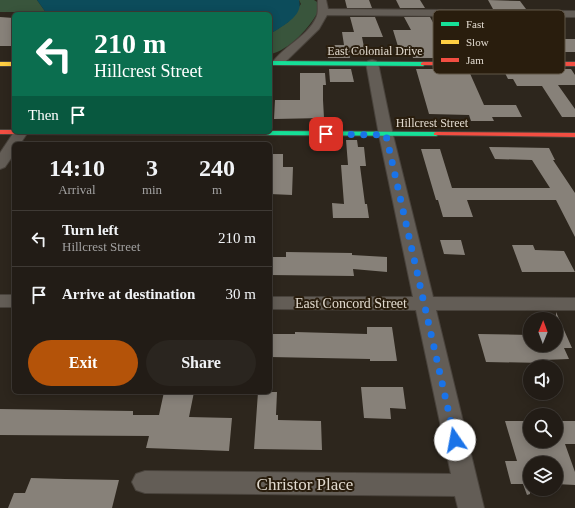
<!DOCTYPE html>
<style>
:root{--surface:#221c16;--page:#2a251f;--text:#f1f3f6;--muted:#a2a1a1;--line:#3f3a35;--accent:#b45309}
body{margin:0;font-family:"Times New Roman",serif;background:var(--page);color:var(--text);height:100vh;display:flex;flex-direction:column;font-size:15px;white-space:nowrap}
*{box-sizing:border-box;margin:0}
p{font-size:13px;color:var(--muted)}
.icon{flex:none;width:22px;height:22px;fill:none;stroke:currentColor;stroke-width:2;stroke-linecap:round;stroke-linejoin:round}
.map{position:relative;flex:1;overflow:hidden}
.details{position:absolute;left:12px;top:142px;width:260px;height:252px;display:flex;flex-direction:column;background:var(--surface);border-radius:6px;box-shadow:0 2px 10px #0003,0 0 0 1px var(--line)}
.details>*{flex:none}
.guide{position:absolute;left:12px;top:12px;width:260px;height:122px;border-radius:6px;box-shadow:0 2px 10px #0003,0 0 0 1px var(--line);background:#0b6e4f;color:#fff;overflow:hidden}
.needle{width:26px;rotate:1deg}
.fabs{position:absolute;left:523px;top:312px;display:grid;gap:8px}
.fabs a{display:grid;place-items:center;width:40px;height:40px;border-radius:50%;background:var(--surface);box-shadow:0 2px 10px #0003,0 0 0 1px var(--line);font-size:20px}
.pin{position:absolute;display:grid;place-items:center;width:34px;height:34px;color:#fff;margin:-17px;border-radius:8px;box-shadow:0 2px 6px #0006}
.me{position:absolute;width:44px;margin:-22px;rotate:348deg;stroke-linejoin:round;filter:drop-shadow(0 0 3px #0008)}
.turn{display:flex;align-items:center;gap:14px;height:84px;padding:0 16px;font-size:18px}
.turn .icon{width:52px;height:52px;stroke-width:2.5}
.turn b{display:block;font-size:28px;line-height:34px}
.then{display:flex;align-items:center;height:38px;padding:0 16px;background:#0003;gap:8px;font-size:15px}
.eta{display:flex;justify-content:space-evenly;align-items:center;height:68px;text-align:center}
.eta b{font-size:24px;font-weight:700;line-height:28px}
.action{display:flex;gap:8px;margin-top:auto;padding:8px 16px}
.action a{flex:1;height:46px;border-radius:24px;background:var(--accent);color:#fff;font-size:16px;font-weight:700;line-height:46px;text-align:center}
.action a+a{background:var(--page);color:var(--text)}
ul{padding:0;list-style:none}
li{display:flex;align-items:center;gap:12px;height:56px;padding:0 16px;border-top:1px solid var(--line)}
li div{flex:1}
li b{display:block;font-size:15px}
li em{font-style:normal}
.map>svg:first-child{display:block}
.green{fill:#39553c}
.water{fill:#0c4c5b}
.building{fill:#878179}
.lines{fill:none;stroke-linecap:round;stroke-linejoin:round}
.street-casing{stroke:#49433c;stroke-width:2}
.fast-casing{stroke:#49433c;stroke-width:2}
.slow-casing{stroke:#49433c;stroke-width:2}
.jam-casing{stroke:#49433c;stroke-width:2}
.street{fill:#635d56;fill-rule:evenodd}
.fast{fill:#16e098;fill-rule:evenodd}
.slow{fill:#ffcf43;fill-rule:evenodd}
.jam{fill:#f24e42;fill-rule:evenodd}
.route{stroke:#1a73e8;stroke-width:7;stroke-dasharray:0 12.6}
.labels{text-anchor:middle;stroke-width:4;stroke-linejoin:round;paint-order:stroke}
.far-street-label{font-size:12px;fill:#e1dacf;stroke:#291d0d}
.street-label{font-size:14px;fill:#e1dacf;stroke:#291d0d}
.near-street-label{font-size:17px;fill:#e1dacf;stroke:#291d0d}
.key{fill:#291d0d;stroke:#605647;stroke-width:1}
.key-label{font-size:11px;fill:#e1dacf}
</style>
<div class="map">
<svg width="575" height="508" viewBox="0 0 575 508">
<rect width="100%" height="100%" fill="#2d261d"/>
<!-- green -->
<g class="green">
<polygon points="0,0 37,0 47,14 18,14 17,12 0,12"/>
<path d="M299,0H314L317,2L319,10C311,26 289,51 270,54V34L288,22L301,4Z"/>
</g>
<!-- water -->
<path class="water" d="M37,0H299C304,16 281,27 270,34V14H47Z"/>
<!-- building -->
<g class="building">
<polygon points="345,0 369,0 372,8 347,8"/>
<polygon points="396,0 420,0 425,8 400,8"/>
<polygon points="488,0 520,1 526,9 493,9"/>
<polygon points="0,17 14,18 14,46 0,46"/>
<polygon points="350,17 375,17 383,37 362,37 365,52 349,52 350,58 328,58 327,45 344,45 342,32 354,32"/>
<polygon points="404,17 430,17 442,39 476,41 482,54 460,53 463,58 413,58 412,53 400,53 393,30 411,30"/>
<polygon points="499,18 533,18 549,39 575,39 575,52 558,52 562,58 497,58 490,45 513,46 511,43 515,43"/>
<polygon points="329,69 351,69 354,82 330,82"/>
<polygon points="416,69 468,69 484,105 516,105 522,117 492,117 494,121 471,121 469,115 429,114"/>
<polygon points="503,69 571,69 575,75 575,85 558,85 575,109 575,117 562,117 542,86 517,86 513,79 508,79"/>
<polygon points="300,73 325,73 326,85 323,85 323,100 324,118 274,119 275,100 300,100"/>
<polygon points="346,140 357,140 358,147 364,147 366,166 360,166 365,204 367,204 369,218 333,218 332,203 344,204 341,165 348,165"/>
<polygon points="489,147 549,148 555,160 553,160 575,193 575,237 556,200 467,200 473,217 443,217 438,200 436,200 421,149 440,149 452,188 550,188 532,160 495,159"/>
<polygon points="270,154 283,154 283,167 293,167 292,195 270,194"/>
<polygon points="440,240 461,240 465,255 444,254"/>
<polygon points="512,245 533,245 535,250 564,251 575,272 522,272"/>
<polygon points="286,252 352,253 352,255 387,257 387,272 353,269 354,276 270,275 270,257 286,257"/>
<polygon points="556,312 572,348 564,348 569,359 543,360 545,363 486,362 478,334 530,335 530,345 556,345"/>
<polygon points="367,327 392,327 397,361 370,361 370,359 270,357 270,334 295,334 295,332 367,334"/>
<polygon points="361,387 403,387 406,409 390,408 391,419 364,418"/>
<polygon points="164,392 194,392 189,417 232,418 229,451 146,448 149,436 0,435 0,409 133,411 133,415 159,415"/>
<polygon points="258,392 277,392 276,415 278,415 278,420 321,421 322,450 254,449"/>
<polygon points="505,421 530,421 530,441 556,441 556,421 575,421 575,444 565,444 575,472 575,485 556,484 556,463 530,463 530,494 527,495 523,484 511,484 505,461 517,461"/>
<polygon points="31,478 65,479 119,480 112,508 8,508 14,493 25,493"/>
</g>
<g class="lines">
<!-- street casing -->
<g class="street-casing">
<g id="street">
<path d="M318,0H326L328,9L575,11V17L327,15L319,29L282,65H274L272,63C284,46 307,37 316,18C319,12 317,6 318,0Z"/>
<polygon points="372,60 376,61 378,63 393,135 433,297 575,298 575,310 436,310 484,508 458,508 455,496 145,493 136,490 132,482 136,474 145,471 451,474 416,310 270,309 270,297 413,297 379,135 366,63 368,61"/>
<polygon points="14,132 28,132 20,144 14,144 14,154 5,167 0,169 0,153"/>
<rect x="0" y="295" width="14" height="12"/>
</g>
</g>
<!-- fast casing -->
<g class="fast-casing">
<g id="fast">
<polygon points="270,61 423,62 426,64 423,66 270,65"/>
<polygon points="270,131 436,132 440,134 436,136 251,135 248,133"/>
</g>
</g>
<!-- slow casing -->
<g class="slow-casing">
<rect id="slow" x="0" y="62" width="14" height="4"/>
</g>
<!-- jam casing -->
<g class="jam-casing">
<g id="jam">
<polygon points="423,62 575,62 575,66 421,65 421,63"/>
<polygon points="0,130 14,130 14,132 254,133 251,135 0,134"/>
<polygon points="436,132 575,133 575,137 434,135 434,133"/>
</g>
</g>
<!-- street -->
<use href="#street" class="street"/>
<!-- fast -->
<use href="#fast" class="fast"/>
<!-- slow -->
<use href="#slow" class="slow"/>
<!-- jam -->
<use href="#jam" class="jam"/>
</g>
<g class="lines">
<!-- route -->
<polyline class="route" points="326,134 386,135 455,440"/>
</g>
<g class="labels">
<!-- far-street labels -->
<g class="far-street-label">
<text x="375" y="55">East Colonial Drive</text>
<text x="432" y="127">Hillcrest Street</text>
</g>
<!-- street labels -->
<g class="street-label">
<text x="351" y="308">East Concord Street</text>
</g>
<!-- near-street labels -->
<g class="near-street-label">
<text x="305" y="490">Christor Place</text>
</g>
</g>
<!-- legend -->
<rect x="433" y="10" width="132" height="64" rx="6" class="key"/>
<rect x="441" y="22" width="18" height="4" fill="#16e098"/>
<rect x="441" y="40" width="18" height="4" fill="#ffcf43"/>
<rect x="441" y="58" width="18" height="4" fill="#f24e42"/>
<g class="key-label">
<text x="466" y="28">Fast</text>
<text x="466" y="46">Slow</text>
<text x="466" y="64">Jam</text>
</g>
</svg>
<div class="fabs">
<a><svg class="needle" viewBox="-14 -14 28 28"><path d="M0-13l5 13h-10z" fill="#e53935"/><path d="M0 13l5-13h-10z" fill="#a2a1a1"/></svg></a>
<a><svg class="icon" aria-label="sound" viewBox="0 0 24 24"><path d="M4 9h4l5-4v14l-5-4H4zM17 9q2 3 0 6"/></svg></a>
<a><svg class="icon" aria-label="search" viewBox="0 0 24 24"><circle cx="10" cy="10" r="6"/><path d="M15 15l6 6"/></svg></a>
<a><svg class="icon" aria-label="layers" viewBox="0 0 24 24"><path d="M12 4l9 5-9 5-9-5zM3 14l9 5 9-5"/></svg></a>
</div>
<div class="pin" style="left:326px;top:134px;background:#d93025"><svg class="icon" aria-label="arrive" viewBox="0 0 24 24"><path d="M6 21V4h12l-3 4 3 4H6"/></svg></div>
<svg class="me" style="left:455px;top:440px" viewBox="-20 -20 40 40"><circle r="19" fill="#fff"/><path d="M0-13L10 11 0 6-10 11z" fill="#1a73e8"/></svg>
<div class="guide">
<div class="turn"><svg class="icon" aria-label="left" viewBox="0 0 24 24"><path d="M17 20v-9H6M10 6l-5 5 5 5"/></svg><div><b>210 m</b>Hillcrest Street</div></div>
<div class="then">Then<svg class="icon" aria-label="arrive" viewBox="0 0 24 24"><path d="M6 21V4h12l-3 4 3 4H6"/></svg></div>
</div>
<section class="details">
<div class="eta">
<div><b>14:10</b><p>Arrival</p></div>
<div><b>3</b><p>min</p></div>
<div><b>240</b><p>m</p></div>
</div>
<ul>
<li><svg class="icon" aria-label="left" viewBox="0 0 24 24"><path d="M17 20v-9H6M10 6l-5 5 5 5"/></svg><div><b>Turn left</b><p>Hillcrest Street</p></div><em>210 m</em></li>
<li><svg class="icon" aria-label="arrive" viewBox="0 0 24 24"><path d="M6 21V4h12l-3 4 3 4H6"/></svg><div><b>Arrive at destination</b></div><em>30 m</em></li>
</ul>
<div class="action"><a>Exit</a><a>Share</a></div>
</section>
</div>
